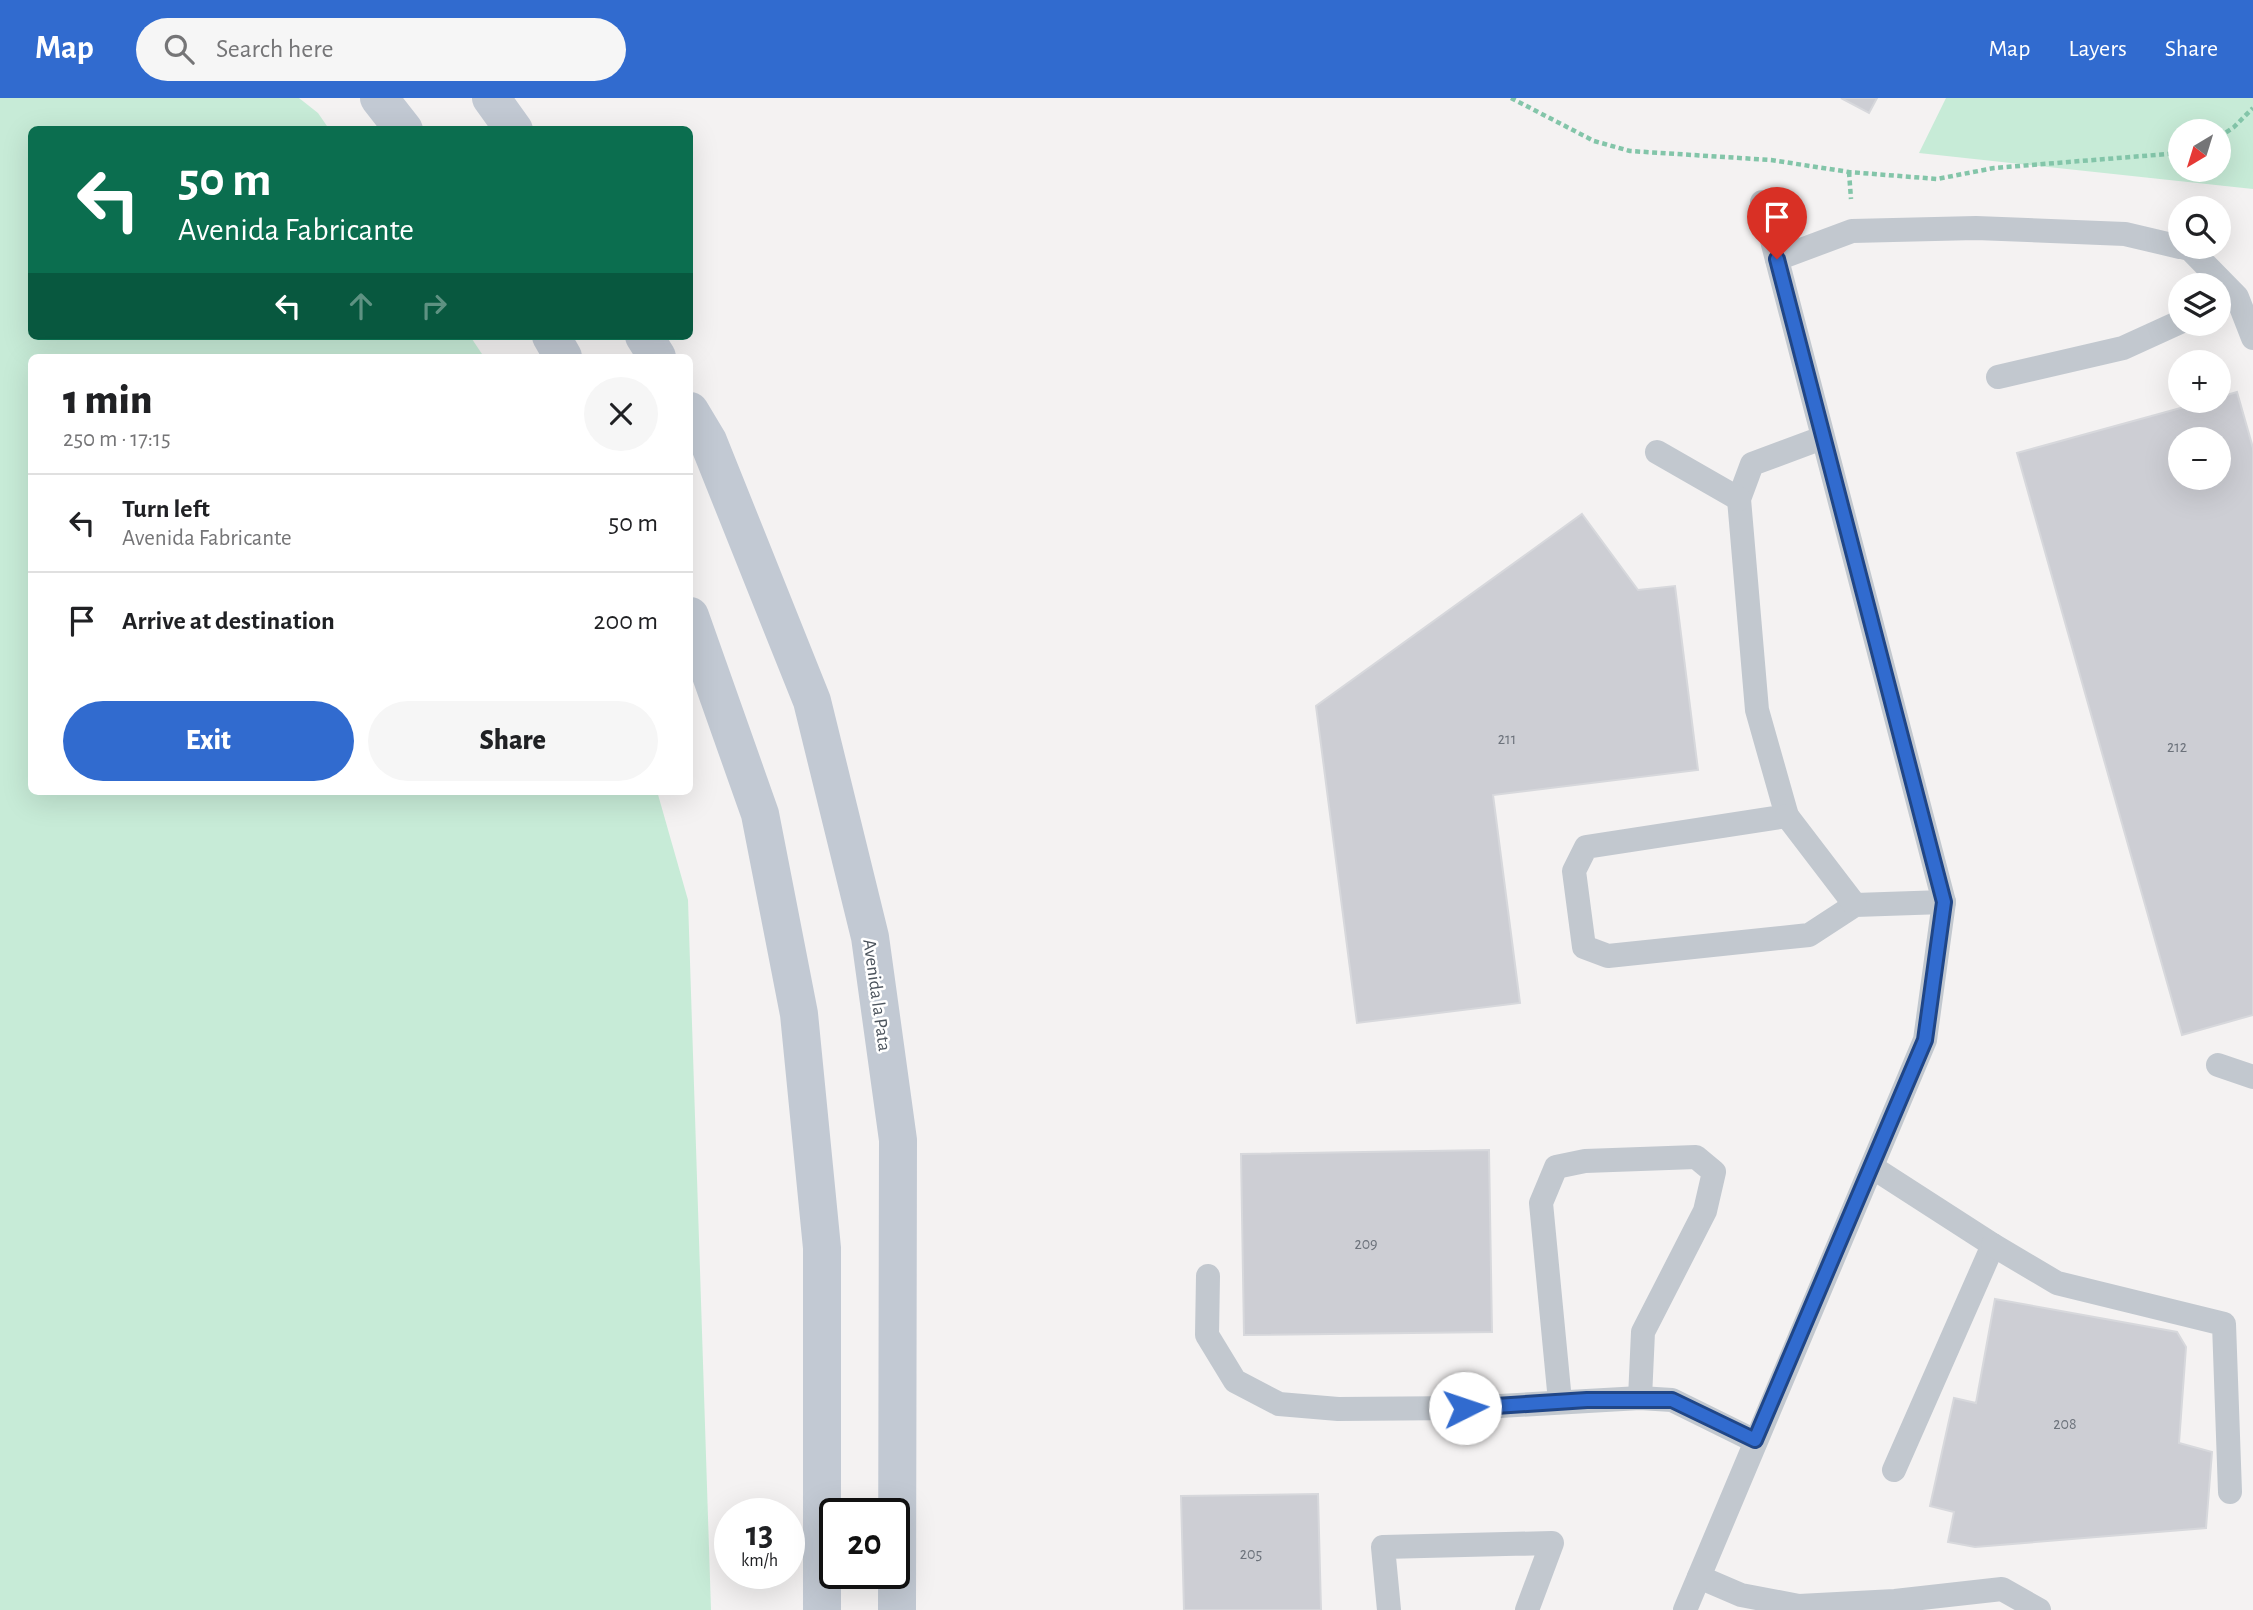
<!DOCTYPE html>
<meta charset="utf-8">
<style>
:root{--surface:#fff;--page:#f6f6f6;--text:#202124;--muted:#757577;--line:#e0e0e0;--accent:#316bcf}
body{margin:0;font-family:"Alegreya Sans",sans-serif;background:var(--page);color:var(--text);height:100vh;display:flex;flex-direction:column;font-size:26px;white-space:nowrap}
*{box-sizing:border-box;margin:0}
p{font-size:23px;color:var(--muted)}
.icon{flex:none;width:38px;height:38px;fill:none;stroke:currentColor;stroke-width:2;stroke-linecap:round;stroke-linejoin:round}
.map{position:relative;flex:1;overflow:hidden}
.sheet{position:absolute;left:28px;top:256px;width:665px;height:441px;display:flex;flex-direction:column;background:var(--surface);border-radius:10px;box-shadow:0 7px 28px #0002}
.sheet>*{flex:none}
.guide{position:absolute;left:28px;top:28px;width:665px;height:214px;border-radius:10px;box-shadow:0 7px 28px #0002;background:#0b6e4f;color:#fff;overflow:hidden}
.needle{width:46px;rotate:218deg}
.buttons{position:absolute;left:2168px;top:21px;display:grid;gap:14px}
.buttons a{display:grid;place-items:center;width:63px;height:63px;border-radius:50%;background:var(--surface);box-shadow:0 7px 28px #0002;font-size:35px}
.speed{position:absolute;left:714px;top:1400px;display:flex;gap:14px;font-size:35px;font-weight:700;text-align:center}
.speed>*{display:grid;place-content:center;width:91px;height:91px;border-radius:50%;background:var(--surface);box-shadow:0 7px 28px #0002;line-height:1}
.speed small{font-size:18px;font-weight:400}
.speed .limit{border:4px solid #111;border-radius:10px;background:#fff;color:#111}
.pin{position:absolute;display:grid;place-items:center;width:60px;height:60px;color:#fff;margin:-72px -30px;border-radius:50% 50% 50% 0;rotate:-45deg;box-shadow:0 0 7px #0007}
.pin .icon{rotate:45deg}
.me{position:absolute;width:77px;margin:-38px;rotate:86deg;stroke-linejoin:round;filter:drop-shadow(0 0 5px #0008)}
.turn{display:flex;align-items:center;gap:24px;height:147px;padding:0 35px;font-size:32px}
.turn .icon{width:91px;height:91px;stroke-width:2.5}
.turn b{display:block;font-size:49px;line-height:60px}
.lanes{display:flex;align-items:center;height:66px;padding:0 35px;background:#0003;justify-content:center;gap:35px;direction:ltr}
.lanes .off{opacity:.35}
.round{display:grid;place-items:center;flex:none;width:74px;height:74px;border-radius:37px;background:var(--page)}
.head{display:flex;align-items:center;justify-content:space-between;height:119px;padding:0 35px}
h1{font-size:42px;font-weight:800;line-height:52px}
.button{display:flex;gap:14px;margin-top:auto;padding:14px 35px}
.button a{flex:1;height:80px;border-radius:42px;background:var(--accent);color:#fff;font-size:28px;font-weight:800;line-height:80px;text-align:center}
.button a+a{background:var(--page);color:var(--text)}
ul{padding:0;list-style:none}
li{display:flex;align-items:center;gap:21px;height:98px;padding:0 35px;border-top:2px solid var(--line)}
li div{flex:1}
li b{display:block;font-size:26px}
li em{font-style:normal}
header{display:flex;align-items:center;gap:42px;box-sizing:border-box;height:98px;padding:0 35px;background:var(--accent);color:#fff}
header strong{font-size:33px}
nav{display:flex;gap:38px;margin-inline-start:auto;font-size:24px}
.search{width:490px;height:63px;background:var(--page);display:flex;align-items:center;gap:18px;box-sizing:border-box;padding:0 24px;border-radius:38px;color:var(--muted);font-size:26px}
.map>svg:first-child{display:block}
.green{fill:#c7ebd7;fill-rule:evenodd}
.building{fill:#cdced4;stroke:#d7d8dc;stroke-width:2;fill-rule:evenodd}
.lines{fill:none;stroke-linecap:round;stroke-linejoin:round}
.path{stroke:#83c5a9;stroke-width:4.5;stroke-dasharray:5 3.5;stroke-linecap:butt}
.service{stroke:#c2c8cf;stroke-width:24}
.secondary{stroke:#c2c9d3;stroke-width:38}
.route-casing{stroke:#204687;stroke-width:18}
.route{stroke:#316bcf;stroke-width:12}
.labels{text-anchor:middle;stroke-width:5;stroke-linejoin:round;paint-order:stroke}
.number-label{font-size:16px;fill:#6c727b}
.street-label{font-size:19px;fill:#4c545d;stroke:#fff}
</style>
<header>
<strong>Map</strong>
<div class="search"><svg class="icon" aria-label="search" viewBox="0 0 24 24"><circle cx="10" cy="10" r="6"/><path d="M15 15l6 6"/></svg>Search here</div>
<nav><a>Map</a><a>Layers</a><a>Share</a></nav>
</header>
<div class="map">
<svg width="2253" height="1512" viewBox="0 0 2253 1512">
<rect width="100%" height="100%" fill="#f4f2f2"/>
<!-- green -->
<g class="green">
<polygon points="0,0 299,0 318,15 329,31 32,32 32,238 470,238 484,259 32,259 32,693 657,693 688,802 711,1512 0,1512"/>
<path d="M1946,0H2253V91L1919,55ZM2180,33H2219V72H2180Z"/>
</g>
<!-- building -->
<g class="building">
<polygon points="1841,0 1877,0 1869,15"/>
<path d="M2237,294L2253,350V917L2182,937L2017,355L2206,303H2219V299ZM2180,341H2219V380H2180Z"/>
<polygon points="1582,416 1638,492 1675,488 1698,672 1493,697 1520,905 1357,925 1316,608"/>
<polygon points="1489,1052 1492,1234 1244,1237 1241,1056"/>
<polygon points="1995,1201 2177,1234 2186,1249 2179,1345 2212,1354 2206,1430 1975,1449 1948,1444 1954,1414 1930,1408 1954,1300 1976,1305"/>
<polygon points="1318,1396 1321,1512 1184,1512 1181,1398"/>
</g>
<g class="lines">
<!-- path -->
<g class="path">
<polyline points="1511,0 1594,43 1630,53 1771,62 1849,74 1937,81 1994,70 2180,55"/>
<polyline points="2219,39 2234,29 2253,10"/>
<polyline points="1849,74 1851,101"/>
</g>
<!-- service -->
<g class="service">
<polyline points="2182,149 2190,151 2237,199 2253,240"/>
<polyline points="1777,161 1852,133 1976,130 2125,136 2180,149"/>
<polyline points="1998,279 2123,250 2180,224"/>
<polyline points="1822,340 1752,366 1739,401 1757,612 1787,718 1586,749 1574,773 1584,849 1608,858 1809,837 1855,807 1944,804"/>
<polyline points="1657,354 1739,401"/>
<polyline points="1787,718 1855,807"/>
<polyline points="2218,967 2253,979"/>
<polyline points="1872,1069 1993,1147 1894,1372"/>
<polyline points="1993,1147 2057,1185 2224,1226 2230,1394"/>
<polyline points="1208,1178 1207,1237 1235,1283 1279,1306 1338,1311 1465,1310 1640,1300 1672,1302 1755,1343"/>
<polyline points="1560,1303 1541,1105 1556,1069 1585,1063 1696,1059 1714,1074 1705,1113 1643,1234 1640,1300"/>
<polyline points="1699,1479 1741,1497 1799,1508 1895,1503 2002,1491 2039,1512"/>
<polyline points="1389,1512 1383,1449 1552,1445 1527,1512"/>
<polyline points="1685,1512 1925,942 1944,804 1762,104"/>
</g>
<!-- secondary -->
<g class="secondary">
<polyline points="379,0 404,32"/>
<polyline points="491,0 514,32"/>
<polyline points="551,238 563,259"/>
<polyline points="644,238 657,259"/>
<polyline points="690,313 708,343 812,603 870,839 898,1042 897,1512"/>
<polyline points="690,518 760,716 799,916 822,1150 822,1512"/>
</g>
</g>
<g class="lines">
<!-- route casing -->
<g class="route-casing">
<polyline id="route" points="1465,1310 1587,1302 1672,1302 1755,1342 1925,942 1944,804 1777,161"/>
</g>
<!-- route -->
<use href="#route" class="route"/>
</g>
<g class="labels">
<!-- number labels -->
<g class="number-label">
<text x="1507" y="646">211</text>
<text x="2177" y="654">212</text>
<text x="1366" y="1151">209</text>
<text x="2065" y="1331">208</text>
<text x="1251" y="1461">205</text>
</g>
<!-- street labels -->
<g class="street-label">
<text transform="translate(878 897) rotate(82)" y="7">Avenida la Pata</text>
</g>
</g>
</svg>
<div class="buttons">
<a><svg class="needle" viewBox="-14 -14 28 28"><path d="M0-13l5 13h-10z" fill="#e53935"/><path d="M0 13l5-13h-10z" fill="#757577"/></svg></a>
<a><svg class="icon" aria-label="search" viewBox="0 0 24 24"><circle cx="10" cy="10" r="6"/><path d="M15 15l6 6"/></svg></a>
<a><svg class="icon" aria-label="layers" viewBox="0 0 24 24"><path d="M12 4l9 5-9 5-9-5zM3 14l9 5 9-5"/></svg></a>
<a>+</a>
<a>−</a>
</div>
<div class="speed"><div>13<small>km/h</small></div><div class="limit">20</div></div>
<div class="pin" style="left:1777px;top:161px;background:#d93025"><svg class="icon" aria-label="arrive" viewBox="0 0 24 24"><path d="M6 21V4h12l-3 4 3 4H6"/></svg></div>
<svg class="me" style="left:1465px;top:1310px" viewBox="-20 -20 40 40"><circle r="19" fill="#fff"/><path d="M0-13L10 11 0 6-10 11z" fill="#316bcf"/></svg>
<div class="guide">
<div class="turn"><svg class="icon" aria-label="left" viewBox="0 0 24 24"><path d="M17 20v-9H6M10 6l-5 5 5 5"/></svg><div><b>50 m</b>Avenida Fabricante</div></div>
<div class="lanes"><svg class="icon" aria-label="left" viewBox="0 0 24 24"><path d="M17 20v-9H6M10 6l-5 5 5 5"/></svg><svg class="icon off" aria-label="ahead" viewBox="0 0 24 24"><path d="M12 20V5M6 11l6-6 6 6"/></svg><svg class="icon off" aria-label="right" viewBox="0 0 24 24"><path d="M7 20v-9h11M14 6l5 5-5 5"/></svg></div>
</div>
<section class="sheet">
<div class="head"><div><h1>1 min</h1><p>250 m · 17:15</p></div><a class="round"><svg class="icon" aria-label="close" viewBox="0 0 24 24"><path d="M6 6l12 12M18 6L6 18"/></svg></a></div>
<ul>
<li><svg class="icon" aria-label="left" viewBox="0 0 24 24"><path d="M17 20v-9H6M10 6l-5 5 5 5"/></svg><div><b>Turn left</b><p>Avenida Fabricante</p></div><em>50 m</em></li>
<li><svg class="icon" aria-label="arrive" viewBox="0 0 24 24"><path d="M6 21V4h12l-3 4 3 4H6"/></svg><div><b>Arrive at destination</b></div><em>200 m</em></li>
</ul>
<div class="button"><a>Exit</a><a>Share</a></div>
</section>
</div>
